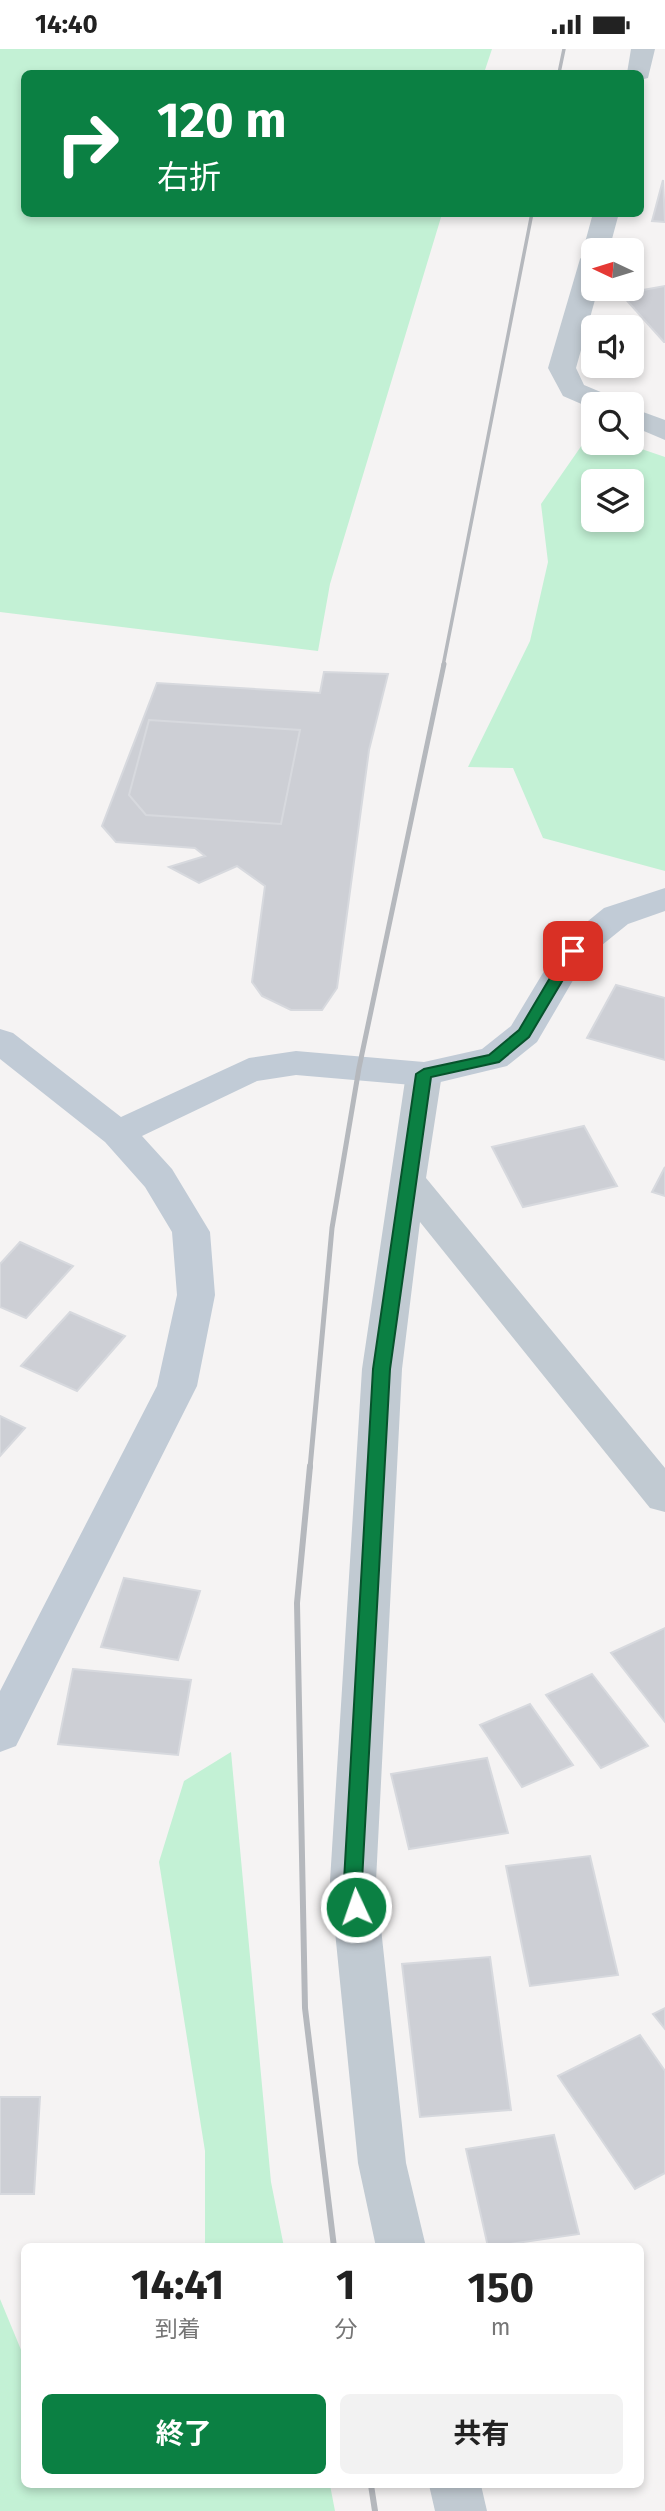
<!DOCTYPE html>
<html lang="ja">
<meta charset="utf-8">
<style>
:root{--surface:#fff;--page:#f2f2f2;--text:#222;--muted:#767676;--accent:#0b8043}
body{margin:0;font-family:"Fira Sans","Noto Sans JP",sans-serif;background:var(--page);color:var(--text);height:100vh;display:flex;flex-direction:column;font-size:26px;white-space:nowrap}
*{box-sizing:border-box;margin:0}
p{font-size:23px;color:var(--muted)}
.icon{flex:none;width:38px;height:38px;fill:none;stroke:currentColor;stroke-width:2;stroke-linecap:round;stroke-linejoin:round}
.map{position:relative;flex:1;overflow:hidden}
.details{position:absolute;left:21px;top:2194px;width:623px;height:245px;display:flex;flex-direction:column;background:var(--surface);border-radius:10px;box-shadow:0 4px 10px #0003}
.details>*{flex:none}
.guide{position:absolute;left:21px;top:21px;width:623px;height:147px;border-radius:10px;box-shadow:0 4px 10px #0003;background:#0b8043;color:#fff;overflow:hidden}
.needle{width:46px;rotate:274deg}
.buttons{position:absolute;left:581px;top:189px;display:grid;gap:14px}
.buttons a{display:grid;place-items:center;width:63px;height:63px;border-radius:10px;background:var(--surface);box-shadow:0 4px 10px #0003;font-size:35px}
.pin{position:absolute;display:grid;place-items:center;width:60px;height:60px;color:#fff;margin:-30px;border-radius:14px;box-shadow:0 4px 10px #0006}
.me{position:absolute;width:77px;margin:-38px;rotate:357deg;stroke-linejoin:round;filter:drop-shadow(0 0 5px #0008)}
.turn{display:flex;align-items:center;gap:24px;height:147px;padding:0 21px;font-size:32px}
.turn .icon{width:91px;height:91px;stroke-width:2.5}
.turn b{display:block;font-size:49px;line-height:60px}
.eta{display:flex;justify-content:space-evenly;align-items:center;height:119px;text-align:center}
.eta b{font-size:42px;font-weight:700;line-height:49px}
.action{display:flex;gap:14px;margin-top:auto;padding:14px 21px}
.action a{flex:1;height:80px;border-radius:10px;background:var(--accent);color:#fff;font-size:28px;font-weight:700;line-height:80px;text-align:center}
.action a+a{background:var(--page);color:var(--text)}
.status{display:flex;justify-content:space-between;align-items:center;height:49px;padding:0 35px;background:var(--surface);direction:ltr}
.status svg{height:19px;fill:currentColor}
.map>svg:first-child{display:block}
.green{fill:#c3f1d5;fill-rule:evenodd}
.building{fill:#cdcfd5;stroke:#d7d9de;stroke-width:2}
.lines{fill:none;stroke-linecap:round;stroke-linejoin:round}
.street{fill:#c1cad2;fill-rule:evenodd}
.secondary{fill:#c1cbd6;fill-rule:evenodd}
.rail-far2{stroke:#b5b8bd;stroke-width:3.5}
.rail-far1{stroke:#b5b8bd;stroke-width:5}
.rail{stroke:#b5b8bd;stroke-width:6}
.route{fill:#0b8043;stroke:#07532c;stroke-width:2}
</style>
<div class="status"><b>14:40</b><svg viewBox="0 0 49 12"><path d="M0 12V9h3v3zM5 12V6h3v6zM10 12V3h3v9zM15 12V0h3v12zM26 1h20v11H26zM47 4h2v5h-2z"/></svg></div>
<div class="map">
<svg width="665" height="2462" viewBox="0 0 665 2462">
<rect width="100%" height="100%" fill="#f5f3f3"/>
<!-- green -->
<g class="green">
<polygon points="0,0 492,0 484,24 24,24 24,164 442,165 330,535 318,602 0,563"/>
<path d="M591,383L593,394H624L665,408V822L543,789L513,719L468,718L530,592L548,513L541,455ZM593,432H632V471H593Z"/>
<polygon points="231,1703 271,2133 284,2198 205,2198 205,2102 159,1813 184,1732"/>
<polygon points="0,2250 24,2308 24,2436 330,2436 335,2462 0,2462"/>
</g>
<!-- building -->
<g class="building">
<polygon points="663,131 665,173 652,172"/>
<polygon points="665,237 665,293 664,293 621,245"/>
<polygon points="324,623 388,625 369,701 337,939 322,961 291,961 262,947 252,933 265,837 237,817 199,834 169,818 205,807 195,799 116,793 102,777 157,634 320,644"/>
<polygon points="149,671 300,681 281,775 146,766 129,746"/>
<polygon points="616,936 665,949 665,1011 587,989"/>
<polygon points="584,1077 617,1137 523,1158 492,1098"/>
<polygon points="665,1118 665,1147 652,1143"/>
<polygon points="20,1193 73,1217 26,1269 0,1258 0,1215"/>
<polygon points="70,1263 125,1287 77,1342 21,1317"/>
<polygon points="0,1367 25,1379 0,1407"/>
<polygon points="124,1529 200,1542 178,1611 101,1598"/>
<polygon points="665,1579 665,1673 611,1604"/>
<polygon points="73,1620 191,1631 178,1706 58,1695"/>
<polygon points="592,1625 648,1697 601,1719 546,1646"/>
<polygon points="530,1655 573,1716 522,1738 480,1676"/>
<polygon points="487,1709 508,1784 409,1800 391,1725"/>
<polygon points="590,1807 618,1926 530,1937 506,1817"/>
<polygon points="490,1908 511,2061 420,2068 402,1915"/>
<polygon points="665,1959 665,1980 653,1965"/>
<polygon points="640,1986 665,2022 665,2124 635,2140 558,2027"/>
<polygon points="0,2048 40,2048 34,2145 0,2145"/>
<polygon points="554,2086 579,2185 488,2198 466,2100"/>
</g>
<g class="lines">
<!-- street -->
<g class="street">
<polygon points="631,0 655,0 648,29 640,31 640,24 627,24"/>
<polygon points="593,164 619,164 609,201 593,201 593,240 598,240 576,319 584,336 615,349 619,355 593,355 593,360 563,347 548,319 580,210 585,204 583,201"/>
<polygon points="632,359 665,371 665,391 632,377"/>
<polygon points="424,1013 437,1017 442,1025 426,1129 665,1419 665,1463 650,1459 420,1173 402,1320 376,1832 406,2114 426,2198 376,2198 358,2114 330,1832 362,1320 406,1025 411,1017"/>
<polygon points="429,2436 481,2436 487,2462 435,2462"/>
</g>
<!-- secondary -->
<polygon class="secondary" points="665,839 665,862 628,875 586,909 537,993 507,1017 424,1037 296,1026 257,1032 142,1087 172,1120 210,1183 215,1246 197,1337 16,1697 0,1703 0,1642 157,1337 177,1246 172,1183 145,1138 105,1093 0,1010 0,980 13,984 121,1068 249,1009 296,1002 424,1013 482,1000 511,977 561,894 604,859"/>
<!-- rail-far2 -->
<g class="rail-far2">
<polyline points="559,24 564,0"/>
<polyline points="443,617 532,164"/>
</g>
<!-- rail-far1 -->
<polyline class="rail-far1" points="310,1419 332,1179 359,1019 444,615"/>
<!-- rail -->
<g class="rail">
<polyline points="310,1417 297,1554 305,1959 334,2198"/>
<polyline points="371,2436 375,2462"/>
</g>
</g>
<!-- route -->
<polygon class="route" points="573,897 580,902 529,988 499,1013 431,1028 390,1320 362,1832 365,1858 362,1864 349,1864 344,1832 373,1320 416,1025 424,1020 489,1006 519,981 566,902"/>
</svg>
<div class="buttons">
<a><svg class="needle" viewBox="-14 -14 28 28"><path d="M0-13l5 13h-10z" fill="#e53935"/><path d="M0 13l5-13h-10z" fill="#767676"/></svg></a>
<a><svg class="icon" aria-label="sound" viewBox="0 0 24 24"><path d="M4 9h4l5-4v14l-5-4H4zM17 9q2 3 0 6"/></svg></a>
<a><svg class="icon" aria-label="search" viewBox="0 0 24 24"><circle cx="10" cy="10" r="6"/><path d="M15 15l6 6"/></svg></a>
<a><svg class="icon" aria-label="layers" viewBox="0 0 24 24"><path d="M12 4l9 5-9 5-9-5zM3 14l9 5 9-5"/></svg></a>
</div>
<div class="pin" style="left:573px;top:902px;background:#d93025"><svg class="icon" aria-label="arrive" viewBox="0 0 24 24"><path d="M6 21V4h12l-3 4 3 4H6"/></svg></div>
<svg class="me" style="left:356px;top:1858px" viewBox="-20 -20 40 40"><circle r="17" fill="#0b8043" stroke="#fff" stroke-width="3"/><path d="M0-11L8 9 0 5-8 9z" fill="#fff"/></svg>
<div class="guide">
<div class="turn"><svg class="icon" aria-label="right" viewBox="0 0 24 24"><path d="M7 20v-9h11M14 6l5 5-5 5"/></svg><div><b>120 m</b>右折</div></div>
</div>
<section class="details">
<div class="eta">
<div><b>14:41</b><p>到着</p></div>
<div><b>1</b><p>分</p></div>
<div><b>150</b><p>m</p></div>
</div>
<div class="action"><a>終了</a><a>共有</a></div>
</section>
</div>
